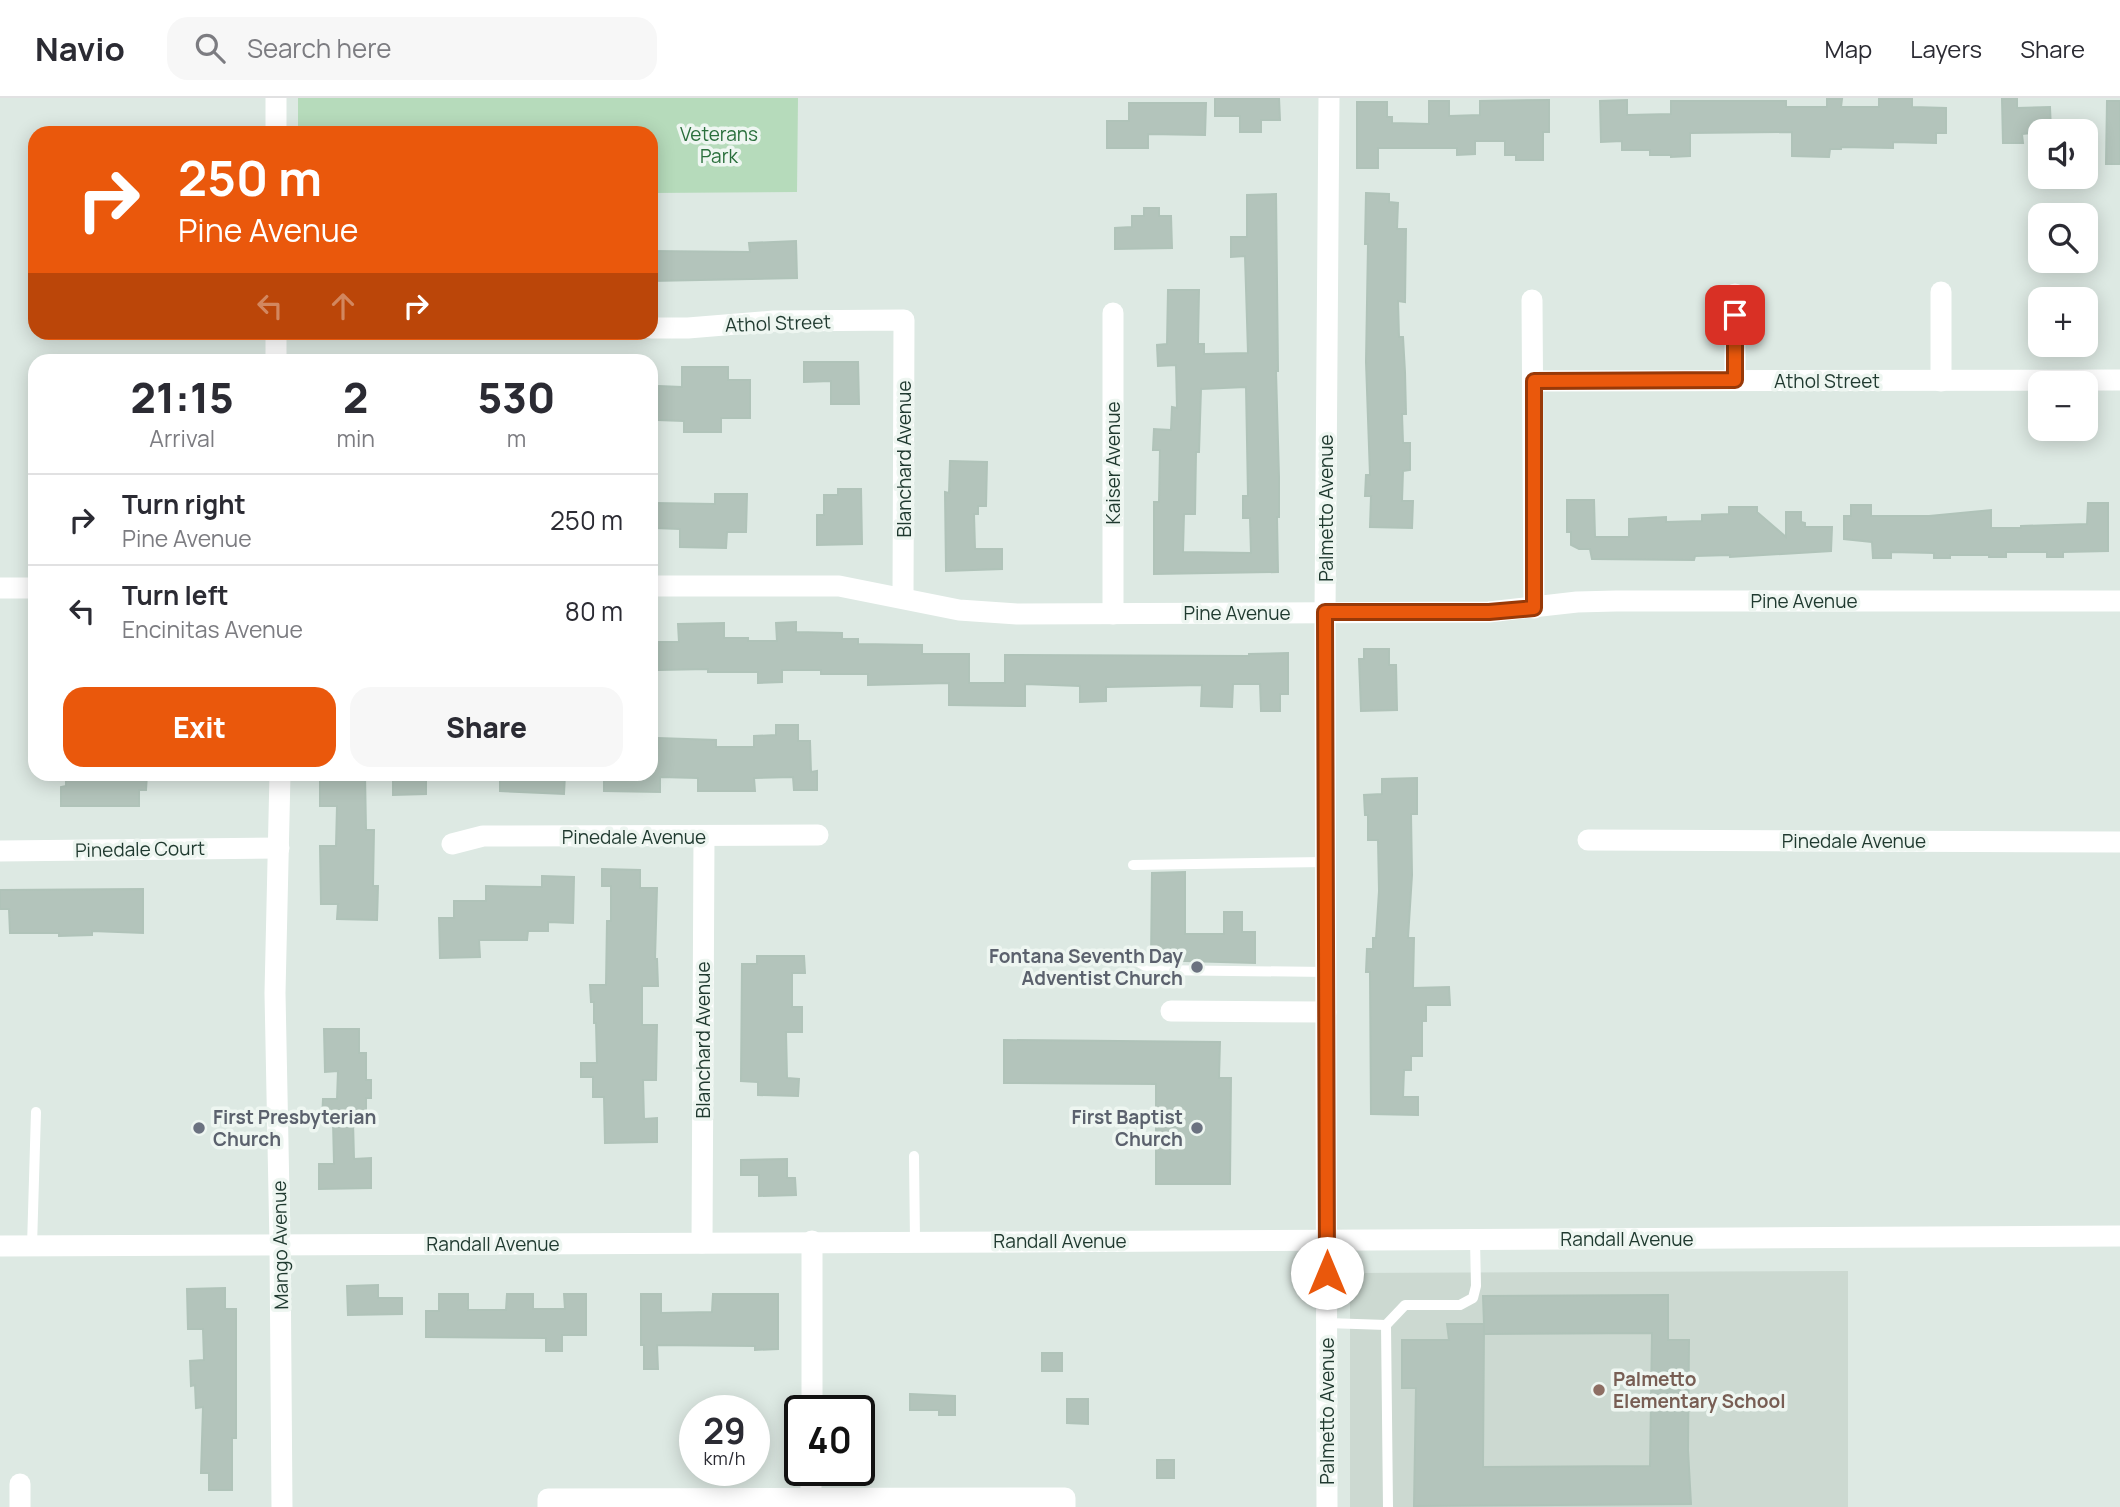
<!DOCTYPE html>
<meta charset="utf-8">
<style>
:root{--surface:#fff;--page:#f7f7f7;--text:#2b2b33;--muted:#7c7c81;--line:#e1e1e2;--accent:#ea580c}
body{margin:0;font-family:Manrope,sans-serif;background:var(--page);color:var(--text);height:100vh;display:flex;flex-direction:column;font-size:26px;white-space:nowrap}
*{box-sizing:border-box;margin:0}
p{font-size:23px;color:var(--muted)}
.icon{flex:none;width:38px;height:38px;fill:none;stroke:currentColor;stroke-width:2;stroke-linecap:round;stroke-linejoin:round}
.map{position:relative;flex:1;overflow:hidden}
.details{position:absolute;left:28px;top:256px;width:630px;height:427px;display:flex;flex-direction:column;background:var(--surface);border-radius:21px;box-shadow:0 4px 18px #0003}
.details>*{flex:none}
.hud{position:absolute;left:28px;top:28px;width:630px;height:214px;border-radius:21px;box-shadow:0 4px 18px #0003;background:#ea580c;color:#fff;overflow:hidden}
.tools{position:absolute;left:2028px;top:21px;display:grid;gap:14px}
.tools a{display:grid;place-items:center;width:70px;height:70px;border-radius:14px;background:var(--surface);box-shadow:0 4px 18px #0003;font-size:35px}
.speed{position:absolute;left:679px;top:1297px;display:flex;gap:14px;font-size:35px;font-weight:700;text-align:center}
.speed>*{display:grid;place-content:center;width:91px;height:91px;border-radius:50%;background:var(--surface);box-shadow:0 4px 18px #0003;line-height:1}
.speed small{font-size:18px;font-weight:400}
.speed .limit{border:4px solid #111;border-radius:10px;background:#fff;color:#111}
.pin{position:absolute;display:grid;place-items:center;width:60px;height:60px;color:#fff;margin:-30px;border-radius:14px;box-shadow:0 4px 10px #0006}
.me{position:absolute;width:77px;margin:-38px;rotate:0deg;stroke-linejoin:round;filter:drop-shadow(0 0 5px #0008)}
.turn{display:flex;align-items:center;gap:24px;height:147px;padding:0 35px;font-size:32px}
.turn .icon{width:91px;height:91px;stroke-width:2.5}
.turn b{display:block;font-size:49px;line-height:60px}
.lanes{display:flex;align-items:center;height:66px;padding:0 35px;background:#0003;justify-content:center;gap:35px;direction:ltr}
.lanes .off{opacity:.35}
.eta{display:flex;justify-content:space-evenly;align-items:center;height:119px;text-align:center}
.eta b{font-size:42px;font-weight:800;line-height:49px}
.primary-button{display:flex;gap:14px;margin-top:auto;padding:14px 35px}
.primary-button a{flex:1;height:80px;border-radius:21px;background:var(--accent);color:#fff;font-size:28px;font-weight:800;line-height:80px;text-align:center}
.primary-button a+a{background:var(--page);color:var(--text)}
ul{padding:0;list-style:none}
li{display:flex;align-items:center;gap:21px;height:91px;padding:0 35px;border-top:2px solid var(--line)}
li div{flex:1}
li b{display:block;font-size:26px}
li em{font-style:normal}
header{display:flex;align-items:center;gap:42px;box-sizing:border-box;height:98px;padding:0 35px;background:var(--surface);border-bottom:2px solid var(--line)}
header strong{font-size:33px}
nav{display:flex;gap:38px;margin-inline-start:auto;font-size:24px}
.search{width:490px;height:63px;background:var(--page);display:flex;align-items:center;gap:18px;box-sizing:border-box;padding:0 24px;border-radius:21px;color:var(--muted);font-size:26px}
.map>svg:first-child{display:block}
.built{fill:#ccd9d1}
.green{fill:#b6dbbb}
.building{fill:#b3c4bb;stroke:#b0c3b9;stroke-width:2;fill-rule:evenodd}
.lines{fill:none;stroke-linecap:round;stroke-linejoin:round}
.service{stroke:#fff;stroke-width:10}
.minor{stroke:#fff;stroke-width:21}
.tertiary{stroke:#fff;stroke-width:21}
.route-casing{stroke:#983908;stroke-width:18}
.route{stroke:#ea580c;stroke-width:12}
.worship-dot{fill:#6b7280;stroke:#eef6f1;stroke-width:2.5}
.education-dot{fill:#8d6e63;stroke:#eef6f1;stroke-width:2.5}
.labels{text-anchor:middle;stroke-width:7;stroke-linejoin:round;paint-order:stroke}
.park-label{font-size:19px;fill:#2a6f3c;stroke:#eef6f1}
.street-label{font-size:19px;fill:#1f392f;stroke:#eef6f1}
.worship-label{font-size:19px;font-weight:bold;fill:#5b616d;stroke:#eef6f1;text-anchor:end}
.education-label{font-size:19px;font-weight:bold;fill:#785e54;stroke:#eef6f1;text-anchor:start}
</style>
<header>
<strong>Navio</strong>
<div class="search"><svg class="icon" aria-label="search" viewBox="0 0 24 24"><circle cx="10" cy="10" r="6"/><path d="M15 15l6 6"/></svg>Search here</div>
<nav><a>Map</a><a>Layers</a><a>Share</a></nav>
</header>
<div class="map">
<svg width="2120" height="1409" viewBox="0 0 2120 1409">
<rect width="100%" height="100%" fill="#dde9e3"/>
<!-- built -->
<polygon class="built" points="1848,1173 1848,1409 1350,1409 1350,1175"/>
<!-- green -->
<polygon class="green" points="298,0 798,0 797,94 651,95 651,35 298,35"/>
<!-- building -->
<g class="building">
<polygon points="1215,0 1279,0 1280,22 1261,22 1261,34 1240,34 1240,18 1215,18"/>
<polygon points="1912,0 1912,9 1946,10 1946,35 1936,35 1936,45 1893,44 1893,50 1841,49 1841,51 1830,51 1829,59 1792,58 1792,34 1690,35 1690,58 1671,59 1671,57 1650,57 1650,52 1622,52 1622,43 1601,44 1600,3 1627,2 1627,17 1671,16 1671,3 1786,3 1786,9 1827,9 1827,1 1842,1 1841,9 1879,9 1879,1"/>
<polygon points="2017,0 2017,10 2050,9 2051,33 2022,36 2023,45 2003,45 2002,1"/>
<polygon points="1549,2 1549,34 1543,34 1543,62 1516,62 1516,57 1505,57 1505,43 1475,43 1475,56 1457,57 1457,50 1378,50 1378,70 1357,70 1357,4 1387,4 1387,19 1392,19 1392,25 1429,26 1429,3 1449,3 1449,18 1480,17 1480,3"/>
<polygon points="2107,3 2120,3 2120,66 2106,66"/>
<polygon points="1129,5 1206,5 1205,37 1148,36 1148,50 1107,50 1107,23 1129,23"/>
<polygon points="1366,95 1389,96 1389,104 1398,105 1397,131 1406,131 1405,204 1398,203 1399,239 1403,239 1405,274 1406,316 1402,316 1403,345 1410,345 1410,372 1403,373 1402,403 1413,403 1412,430 1370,429 1371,398 1365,398 1366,377 1370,377 1366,264 1368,146 1365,146"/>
<path d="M1276,96L1278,273H1276L1279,379V419H1277L1278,474L1154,476V404H1159L1160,352H1153L1154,331L1171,332L1172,309L1177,310L1176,267L1158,268L1157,247L1167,246L1168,192H1199L1198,246H1204V256L1248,255L1245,158L1231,159V139H1247V97ZM1246,289L1248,398H1243V420H1250L1251,455L1183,454L1184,416H1195L1196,354H1199L1201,291Z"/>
<polygon points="1144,110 1159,110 1159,118 1171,118 1172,150 1115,151 1115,130 1132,129 1132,118 1144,118"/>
<polygon points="796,143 797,180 651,183 651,153 750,154 749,145"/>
<polygon points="804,264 858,264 859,306 831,306 831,283 804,284"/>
<polygon points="682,269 728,269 728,282 750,282 750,320 721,320 721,334 684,334 684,323 658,322 659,288 682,289"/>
<polygon points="950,363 987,364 986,408 978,408 978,416 974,416 975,451 1002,451 1002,471 946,473 945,394 949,395"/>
<polygon points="838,391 861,391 862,446 817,447 817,417 824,417 824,397 838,397"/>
<polygon points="715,396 747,396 746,434 727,434 726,450 680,449 680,431 655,430 655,405 715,406"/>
<polygon points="1567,402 1594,402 1595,439 1629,439 1629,421 1666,419 1666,424 1702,423 1702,417 1729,416 1729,409 1757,409 1757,414 1786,439 1786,414 1801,414 1801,424 1805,425 1805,429 1832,429 1831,453 1730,459 1730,457 1695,458 1694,462 1592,461 1590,451 1579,451 1571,447 1571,434 1567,434"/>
<polygon points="2088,405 2108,405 2108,453 2063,454 2063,459 2047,459 2047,454 2006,454 2006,459 1989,459 1989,457 1950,457 1950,460 1934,460 1934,455 1891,454 1891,460 1873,460 1872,444 1844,441 1844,418 1851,418 1851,407 1871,407 1871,418 1929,418 1991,412 1991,430 2021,430 2021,428 2087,426"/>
<polygon points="796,524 796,534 842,535 842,541 858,541 858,546 922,547 922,556 969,556 969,585 1005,585 1005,557 1249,558 1249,556 1288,555 1288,596 1280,596 1280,613 1261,613 1260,586 1233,586 1232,609 1201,608 1202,587 1106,589 1106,603 1080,604 1080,588 1025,586 1025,608 949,607 949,585 868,587 868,576 821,576 821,572 782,572 782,584 758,585 758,574 708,574 708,571 659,572 659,544 679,544 678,526 724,525 724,540 748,540 748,543 777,543 776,525"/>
<polygon points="1364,551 1389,551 1389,567 1396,567 1397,612 1361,613 1359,561 1364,561"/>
<polygon points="776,627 798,627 798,643 810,643 811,674 817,673 817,692 794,692 793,679 754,680 755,693 698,693 698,680 660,679 660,694 604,693 604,676 651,676 651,650 658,650 658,640 716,642 716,649 754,649 754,638 776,637"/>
<polygon points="66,676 147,676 146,692 139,692 139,708 61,708 61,689 66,688"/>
<polygon points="320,676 365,676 366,732 374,732 373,788 378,788 377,822 337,821 338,806 321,806 320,748 336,748 337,708 320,708"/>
<polygon points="393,676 426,676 426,696 393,697"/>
<polygon points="500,676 565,676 564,696 500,693"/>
<polygon points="1417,680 1417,716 1411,716 1412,777 1408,840 1414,840 1413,890 1449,889 1450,907 1426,907 1426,923 1422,923 1422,958 1411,958 1411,972 1404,972 1403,999 1418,999 1418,1017 1371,1016 1370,874 1366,874 1367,851 1373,851 1373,840 1376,840 1379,793 1378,742 1368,742 1368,717 1365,717 1364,697 1382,696 1382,681"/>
<polygon points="602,771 640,772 640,790 657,790 655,861 657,861 658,888 642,888 642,927 657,927 656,982 643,982 644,1021 657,1020 657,1044 605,1045 604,999 593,999 593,979 581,979 581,965 597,965 596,925 594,925 594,904 591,904 590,887 606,887 607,823 611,823 611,788 602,788"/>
<polygon points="1185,774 1185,836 1224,836 1224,814 1242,814 1242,834 1255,834 1255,865 1151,862 1152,775"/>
<polygon points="542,778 574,779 573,825 548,824 548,833 528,833 527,842 479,842 480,859 440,860 439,820 454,820 454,803 486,803 486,788 542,789"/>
<polygon points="143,791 143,835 92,833 92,837 59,838 59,835 10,835 9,811 0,811 0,792"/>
<polygon points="757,858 804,858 805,875 792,875 792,909 802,909 802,934 786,934 787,980 799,981 798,998 758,997 758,984 741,983 742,866 757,866"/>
<polygon points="324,931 359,931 359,955 366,955 366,982 371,982 371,1000 366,1000 366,1023 353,1023 354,1061 371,1060 371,1090 319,1091 319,1066 334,1066 333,1023 322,1022 323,1001 337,1001 338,973 325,974"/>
<polygon points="1004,942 1220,944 1219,980 1231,980 1230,1086 1156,1086 1156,986 1004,985"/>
<polygon points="787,1061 787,1080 795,1080 796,1097 759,1098 759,1077 741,1077 741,1062"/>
<polygon points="378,1187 378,1200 402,1200 402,1216 348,1217 347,1188"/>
<polygon points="225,1190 225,1211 236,1211 236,1340 232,1340 232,1392 209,1392 209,1375 201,1375 203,1309 196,1310 195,1287 191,1288 190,1263 204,1262 203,1231 188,1231 187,1191"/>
<polygon points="439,1196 468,1196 468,1212 506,1212 507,1196 533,1196 533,1211 565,1211 564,1196 586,1196 586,1237 562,1237 562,1253 546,1253 546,1240 426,1239 426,1213 439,1213"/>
<polygon points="641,1196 661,1196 661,1215 712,1214 713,1196 778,1196 778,1251 755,1252 755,1248 657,1247 658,1271 644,1271 644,1247 641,1247"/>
<path d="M1668,1197V1242H1689L1688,1352L1691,1406L1414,1408L1416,1290H1402V1242H1449L1447,1226H1484L1483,1198ZM1484,1226V1236L1652,1235L1650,1368L1483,1369Z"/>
<rect x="1042" y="1255" width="20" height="18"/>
<polygon points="910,1296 955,1298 955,1317 939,1317 939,1312 910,1312"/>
<polygon points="1067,1301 1088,1301 1088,1326 1067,1325"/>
<rect x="1157" y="1362" width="17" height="18"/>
</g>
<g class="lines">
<!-- service -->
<g class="service">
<polyline points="1133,767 1325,764"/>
<polyline points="1133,861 1152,872 1326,874"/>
<polyline points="914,1058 915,1143"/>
<polyline points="32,1148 36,1014"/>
<polyline points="1327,1225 1386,1227"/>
<polyline points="1388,1409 1386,1227 1405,1207 1460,1207 1473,1200 1476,1188 1475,1142"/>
</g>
<!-- minor -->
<g class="minor">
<polyline points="1941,194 1941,283"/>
<polyline points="1532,202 1534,510"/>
<polyline points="1113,215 1113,516"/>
<polyline points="651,230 688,230 774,223 904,222 903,499"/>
<polyline points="1735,282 1735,196"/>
<polyline points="1534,283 2120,282"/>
<polyline points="651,488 839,488 959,512 1017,516 1489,514 1577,504 1616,503 2120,503"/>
<polyline points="0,490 35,490"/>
<polyline points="1588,742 2120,744"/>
<polyline points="452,746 483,738 818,737"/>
<polyline points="0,753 279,750"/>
<polyline points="1171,913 1326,914"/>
<polyline points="702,1145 704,739"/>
<polyline points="812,1312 812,1143"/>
<polyline points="20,1409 20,1386"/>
<polyline points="548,1409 548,1401 1065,1400 1065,1409"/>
<polyline points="811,1409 811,1372"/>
</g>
<!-- tertiary -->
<g class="tertiary">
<polyline points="276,0 276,35"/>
<polyline points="276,234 276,262"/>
<polyline points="280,676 275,895 280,1147 282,1409"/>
<path d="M0,1148C707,1145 1413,1143 2120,1138"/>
<polyline points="1327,1409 1325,514 1329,0"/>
</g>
</g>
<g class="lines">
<!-- route casing -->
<g class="route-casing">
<polyline id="route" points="1327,1175 1325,514 1489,514 1534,510 1534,283 1735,282 1735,217"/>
</g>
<!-- route -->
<use href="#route" class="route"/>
</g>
<!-- markers -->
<g class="worship-dot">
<circle cx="1197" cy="869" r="7"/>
<circle cx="199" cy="1030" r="7"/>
<circle cx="1197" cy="1030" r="7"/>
</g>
<circle class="education-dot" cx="1599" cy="1292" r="7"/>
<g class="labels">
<!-- park labels -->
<g class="park-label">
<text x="719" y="43">Veterans<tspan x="719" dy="22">Park</tspan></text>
</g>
<!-- street labels -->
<g class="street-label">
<text transform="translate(778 225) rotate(-2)" y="7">Athol Street</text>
<text x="1827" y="290">Athol Street</text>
<text transform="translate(904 361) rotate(-90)" y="7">Blanchard Avenue</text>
<text transform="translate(1113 365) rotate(-90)" y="7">Kaiser Avenue</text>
<text transform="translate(1326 410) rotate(-90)" y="7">Palmetto Avenue</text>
<text x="1804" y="510">Pine Avenue</text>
<text x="1237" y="522">Pine Avenue</text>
<text x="634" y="746">Pinedale Avenue</text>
<text x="1854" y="750">Pinedale Avenue</text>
<text transform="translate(140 751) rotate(-1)" y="7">Pinedale Court</text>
<text transform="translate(703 942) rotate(-90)" y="7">Blanchard Avenue</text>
<text x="1627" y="1148">Randall Avenue</text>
<text x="1060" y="1150">Randall Avenue</text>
<text x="493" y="1153">Randall Avenue</text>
<text transform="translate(280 1147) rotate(-91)" y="7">Mango Avenue</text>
<text transform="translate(1327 1313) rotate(-90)" y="7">Palmetto Avenue</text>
</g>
<!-- worship labels -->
<g class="worship-label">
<text x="1183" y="865">Fontana Seventh Day<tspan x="1183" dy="22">Adventist Church</tspan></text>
<text x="213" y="1026" text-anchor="start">First Presbyterian<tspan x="213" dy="22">Church</tspan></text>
<text x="1183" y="1026">First Baptist<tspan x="1183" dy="22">Church</tspan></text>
</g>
<!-- education labels -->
<g class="education-label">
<text x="1613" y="1288">Palmetto<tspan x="1613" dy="22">Elementary School</tspan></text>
</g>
</g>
</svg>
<div class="tools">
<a><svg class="icon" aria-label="sound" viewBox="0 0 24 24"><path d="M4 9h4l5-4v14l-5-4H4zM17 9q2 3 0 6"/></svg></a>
<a><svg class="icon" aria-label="search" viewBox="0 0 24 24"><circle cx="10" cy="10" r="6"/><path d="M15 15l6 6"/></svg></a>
<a>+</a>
<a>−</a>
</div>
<div class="speed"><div>29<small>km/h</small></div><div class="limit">40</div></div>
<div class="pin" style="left:1735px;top:217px;background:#d93025"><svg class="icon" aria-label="arrive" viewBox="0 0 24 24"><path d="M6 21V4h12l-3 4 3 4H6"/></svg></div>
<svg class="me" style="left:1327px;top:1175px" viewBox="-20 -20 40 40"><circle r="19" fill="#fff"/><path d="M0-13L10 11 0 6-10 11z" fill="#ea580c"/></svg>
<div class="hud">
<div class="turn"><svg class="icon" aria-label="right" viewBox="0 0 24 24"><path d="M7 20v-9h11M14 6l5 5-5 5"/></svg><div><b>250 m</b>Pine Avenue</div></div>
<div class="lanes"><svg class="icon off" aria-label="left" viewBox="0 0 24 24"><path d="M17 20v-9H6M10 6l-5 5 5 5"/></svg><svg class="icon off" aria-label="ahead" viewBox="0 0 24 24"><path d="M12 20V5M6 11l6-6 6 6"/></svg><svg class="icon" aria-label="right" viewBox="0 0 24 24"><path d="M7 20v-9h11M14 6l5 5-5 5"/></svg></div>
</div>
<section class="details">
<div class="eta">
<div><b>21:15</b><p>Arrival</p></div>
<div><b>2</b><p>min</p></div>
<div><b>530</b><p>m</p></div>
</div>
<ul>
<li><svg class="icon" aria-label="right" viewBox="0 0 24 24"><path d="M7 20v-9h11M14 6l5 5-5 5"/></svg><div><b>Turn right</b><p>Pine Avenue</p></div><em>250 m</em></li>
<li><svg class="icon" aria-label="left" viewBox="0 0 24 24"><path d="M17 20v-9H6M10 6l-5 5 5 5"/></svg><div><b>Turn left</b><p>Encinitas Avenue</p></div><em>80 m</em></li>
</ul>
<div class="primary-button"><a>Exit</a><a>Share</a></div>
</section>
</div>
